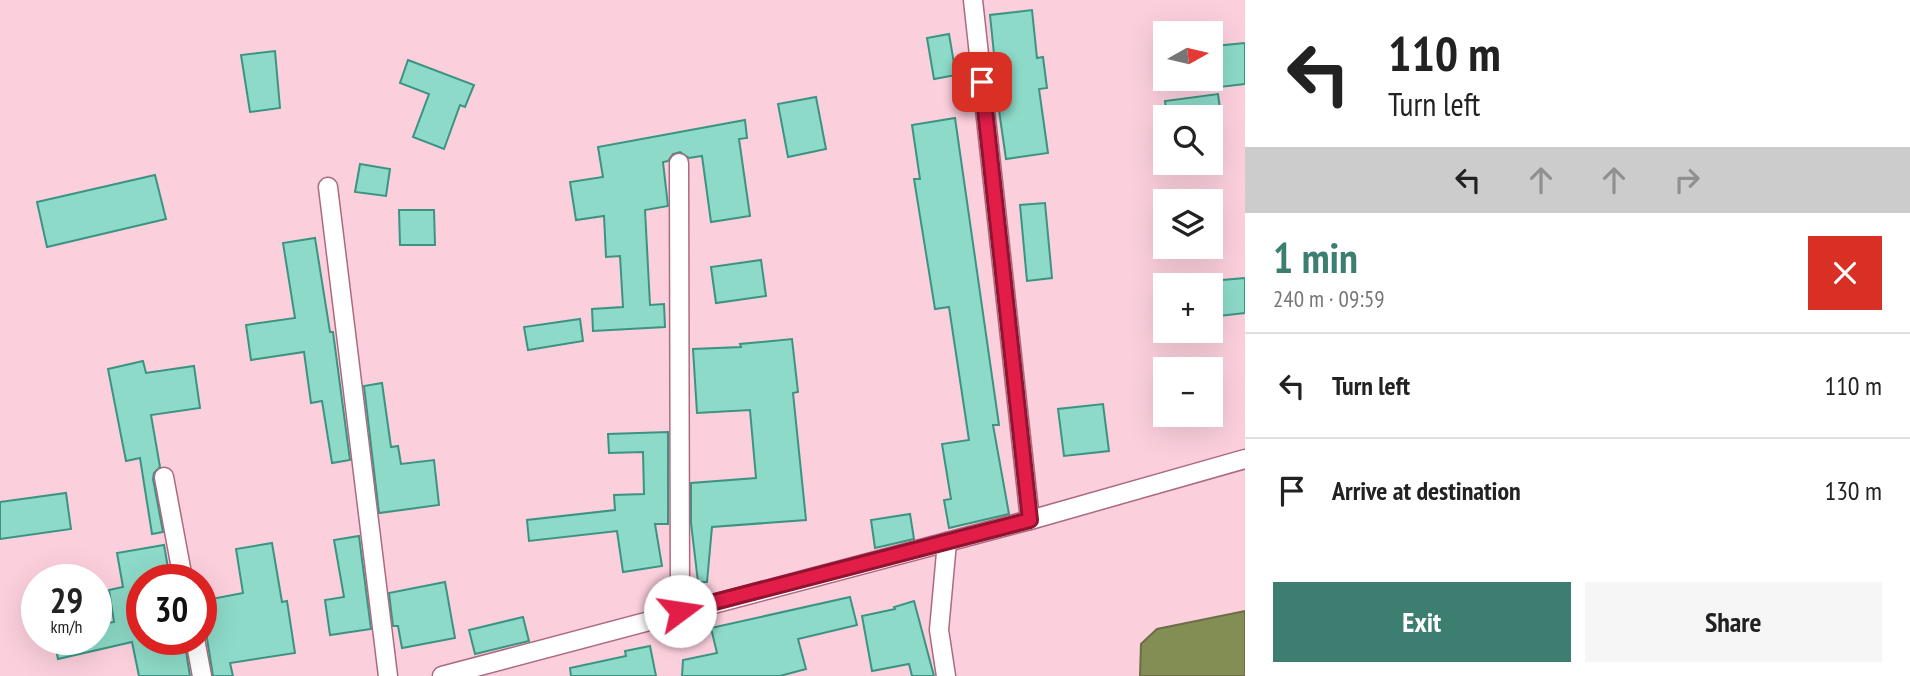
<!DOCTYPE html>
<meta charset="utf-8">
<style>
:root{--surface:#fff;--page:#f6f6f6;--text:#222;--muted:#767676;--line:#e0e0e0;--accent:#3c7f71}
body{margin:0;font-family:"PT Sans Narrow",sans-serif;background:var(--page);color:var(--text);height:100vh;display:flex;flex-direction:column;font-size:26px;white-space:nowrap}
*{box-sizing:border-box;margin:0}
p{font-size:23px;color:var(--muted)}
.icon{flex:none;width:38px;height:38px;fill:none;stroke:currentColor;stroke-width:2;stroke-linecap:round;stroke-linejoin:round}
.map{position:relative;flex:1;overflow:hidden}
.panel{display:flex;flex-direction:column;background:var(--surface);width:665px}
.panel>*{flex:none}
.guide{background:#fff;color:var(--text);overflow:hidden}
.needle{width:46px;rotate:82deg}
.fabs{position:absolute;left:1153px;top:21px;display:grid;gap:14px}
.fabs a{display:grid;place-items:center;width:70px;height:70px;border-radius:0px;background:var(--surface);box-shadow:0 7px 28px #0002;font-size:35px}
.speed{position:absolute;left:21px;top:564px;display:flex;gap:14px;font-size:35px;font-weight:700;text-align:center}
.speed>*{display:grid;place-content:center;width:91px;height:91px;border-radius:50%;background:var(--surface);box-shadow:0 7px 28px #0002;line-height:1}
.speed small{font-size:18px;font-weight:400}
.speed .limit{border:10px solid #d22;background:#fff;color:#111}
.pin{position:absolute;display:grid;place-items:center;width:60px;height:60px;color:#fff;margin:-30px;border-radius:14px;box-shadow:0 4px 10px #0006}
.me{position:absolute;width:77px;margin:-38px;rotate:76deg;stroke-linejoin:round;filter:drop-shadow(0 0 5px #0008)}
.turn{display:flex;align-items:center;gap:24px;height:147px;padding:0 28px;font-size:32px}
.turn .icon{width:91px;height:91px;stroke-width:2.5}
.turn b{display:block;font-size:49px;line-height:60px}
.lanes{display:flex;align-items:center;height:66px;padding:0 28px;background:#0003;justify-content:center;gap:35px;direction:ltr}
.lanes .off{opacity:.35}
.round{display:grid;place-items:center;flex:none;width:74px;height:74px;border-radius:0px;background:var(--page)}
.summary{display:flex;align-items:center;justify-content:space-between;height:119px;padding:0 28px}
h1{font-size:42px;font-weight:600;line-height:52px;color:var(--accent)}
.cta{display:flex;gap:14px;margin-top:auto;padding:14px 28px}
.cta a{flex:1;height:80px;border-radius:0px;background:var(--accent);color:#fff;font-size:28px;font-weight:600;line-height:80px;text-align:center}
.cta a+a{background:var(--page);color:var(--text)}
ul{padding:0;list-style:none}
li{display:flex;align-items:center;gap:21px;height:105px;padding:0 28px;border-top:2px solid var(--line)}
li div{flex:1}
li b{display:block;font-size:26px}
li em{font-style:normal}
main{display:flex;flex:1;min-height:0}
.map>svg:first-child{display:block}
.water{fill:#838e55;stroke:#6e6d48;stroke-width:2}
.building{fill:#8ddac8;stroke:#3b9482;stroke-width:2}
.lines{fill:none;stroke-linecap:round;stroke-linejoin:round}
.minor-casing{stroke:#ac6a81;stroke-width:21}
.minor{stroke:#fff;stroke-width:18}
.route-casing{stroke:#92132f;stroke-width:18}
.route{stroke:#e11d48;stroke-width:12}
</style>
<main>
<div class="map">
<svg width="1245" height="676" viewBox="0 0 1245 676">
<rect width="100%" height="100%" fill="#fccfdd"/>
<!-- water -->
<polygon class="water" points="1245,611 1245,676 1140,676 1141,644 1157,629"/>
<!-- building -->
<g class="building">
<polygon points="1032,10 1037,58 1043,57 1047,88 1039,89 1048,153 1006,159 991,55 994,54 990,15"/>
<polygon points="949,34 956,75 934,79 927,38"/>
<polygon points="1245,43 1245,84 1220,87 1215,46"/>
<polygon points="275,51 280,108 250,112 241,55"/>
<polygon points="408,60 474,85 465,107 460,105 444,149 413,137 429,94 400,83"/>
<polygon points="1218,94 1221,117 1167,117 1165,101"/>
<polygon points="816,97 826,149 788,157 778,104"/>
<polygon points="955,118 999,425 993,425 1009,514 949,528 944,500 951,499 942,444 969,440 949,307 935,309 914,179 920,179 912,125"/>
<polygon points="745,120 747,138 739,139 750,216 711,222 702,156 689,158 680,152 673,154 668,161 663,162 668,206 645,210 650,305 664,304 665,327 593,331 592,309 623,307 620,256 606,257 604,216 576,220 570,182 603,177 598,147"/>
<polygon points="360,164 390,169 386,196 355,192"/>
<polygon points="155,175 166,219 47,247 37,202"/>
<polygon points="1045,203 1052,278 1027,281 1020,205"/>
<polygon points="399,210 434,210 435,245 400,245"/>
<polygon points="315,238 330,332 333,332 350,460 332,463 322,401 311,403 304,352 251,360 246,325 295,318 283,243"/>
<polygon points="761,260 766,296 716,303 711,267"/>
<polygon points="1245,278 1245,313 1211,317 1211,281"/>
<polygon points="580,319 583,341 528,350 524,327"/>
<polygon points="792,339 798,392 793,393 806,520 712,527 707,582 698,582 691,523 691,483 756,478 750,410 697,413 693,349 741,347 740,344"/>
<polygon points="143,361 146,373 194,366 200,408 151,415 160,467 154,473 153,479 163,532 152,534 140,458 126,461 108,369"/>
<polygon points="382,383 391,447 398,446 401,464 434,460 439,505 379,513 364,386"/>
<polygon points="1103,404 1109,451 1064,456 1058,409"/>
<polygon points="668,432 668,524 655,524 662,566 623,572 617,531 529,541 527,520 615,510 614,495 644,494 643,452 609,453 608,434"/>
<polygon points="66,493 71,529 0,539 0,502"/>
<polygon points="910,514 914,539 875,548 871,520"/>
<polygon points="359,536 371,629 330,635 325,600 344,597 334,540"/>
<polygon points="272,543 282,602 287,601 295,653 230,663 233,676 213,676 201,601 243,593 236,549"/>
<polygon points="164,545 170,579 142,579 142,639 184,639 190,676 139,676 132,642 58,659 54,639 96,639 96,625 114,622 109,590 123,587 117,553"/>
<polygon points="445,582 455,638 402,648 398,626 393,626 389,593"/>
<polygon points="850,597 857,625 798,639 806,669 780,676 682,676 683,660 717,653 711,628"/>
<polygon points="914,601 934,676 912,676 909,664 872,671 862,616 895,609 894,607"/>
<polygon points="523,617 529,641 475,654 469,630"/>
<polygon points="650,646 656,676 571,676 570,668 626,656 625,651"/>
</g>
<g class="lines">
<!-- minor casing -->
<g class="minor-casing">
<g id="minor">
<polyline points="973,0 1030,520"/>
<polyline points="679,163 680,611"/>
<polyline points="328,187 388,676"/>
<polyline points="164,477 183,579"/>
<polyline points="195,639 202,676"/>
<polyline points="442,676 1030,520 1245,459"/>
<polyline points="946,676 939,630 947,542"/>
</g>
</g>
<!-- minor -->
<use href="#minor" class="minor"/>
</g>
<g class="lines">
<!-- route casing -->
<g class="route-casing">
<polyline id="route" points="680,611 1030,520 982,82"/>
</g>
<!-- route -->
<use href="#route" class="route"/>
</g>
</svg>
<div class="fabs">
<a><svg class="needle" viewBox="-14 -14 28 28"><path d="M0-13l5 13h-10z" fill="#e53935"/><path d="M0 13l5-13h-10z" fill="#767676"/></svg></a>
<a><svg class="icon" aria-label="search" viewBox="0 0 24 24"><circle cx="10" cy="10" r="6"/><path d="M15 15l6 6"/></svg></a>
<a><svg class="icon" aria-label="layers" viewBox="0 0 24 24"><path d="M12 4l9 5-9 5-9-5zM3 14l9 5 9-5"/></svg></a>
<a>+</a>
<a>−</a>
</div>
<div class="speed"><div>29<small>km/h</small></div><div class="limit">30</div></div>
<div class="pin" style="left:982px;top:82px;background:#d93025"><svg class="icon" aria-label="arrive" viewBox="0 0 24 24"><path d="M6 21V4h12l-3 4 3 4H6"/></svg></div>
<svg class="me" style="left:680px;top:611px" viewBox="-20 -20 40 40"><circle r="19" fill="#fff"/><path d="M0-13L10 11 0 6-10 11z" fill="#e11d48"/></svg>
</div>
<section class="panel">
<div class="guide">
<div class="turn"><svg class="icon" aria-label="left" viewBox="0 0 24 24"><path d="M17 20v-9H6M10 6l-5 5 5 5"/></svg><div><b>110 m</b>Turn left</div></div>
<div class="lanes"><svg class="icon" aria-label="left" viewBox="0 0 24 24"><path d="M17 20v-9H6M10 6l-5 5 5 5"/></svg><svg class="icon off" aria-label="ahead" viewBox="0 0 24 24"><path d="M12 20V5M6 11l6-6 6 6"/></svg><svg class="icon off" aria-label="ahead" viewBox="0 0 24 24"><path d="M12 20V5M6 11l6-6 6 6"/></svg><svg class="icon off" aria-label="right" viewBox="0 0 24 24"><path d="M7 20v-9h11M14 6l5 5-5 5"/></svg></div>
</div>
<div class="summary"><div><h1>1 min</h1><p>240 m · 09:59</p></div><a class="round" style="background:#d93025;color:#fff"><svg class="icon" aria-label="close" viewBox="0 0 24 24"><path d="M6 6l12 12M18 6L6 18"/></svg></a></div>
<ul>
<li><svg class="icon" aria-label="left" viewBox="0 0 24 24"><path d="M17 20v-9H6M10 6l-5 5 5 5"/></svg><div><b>Turn left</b></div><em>110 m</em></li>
<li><svg class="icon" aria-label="arrive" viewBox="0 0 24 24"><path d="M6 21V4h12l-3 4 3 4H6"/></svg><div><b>Arrive at destination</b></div><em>130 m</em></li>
</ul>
<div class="cta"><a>Exit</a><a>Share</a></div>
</section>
</main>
